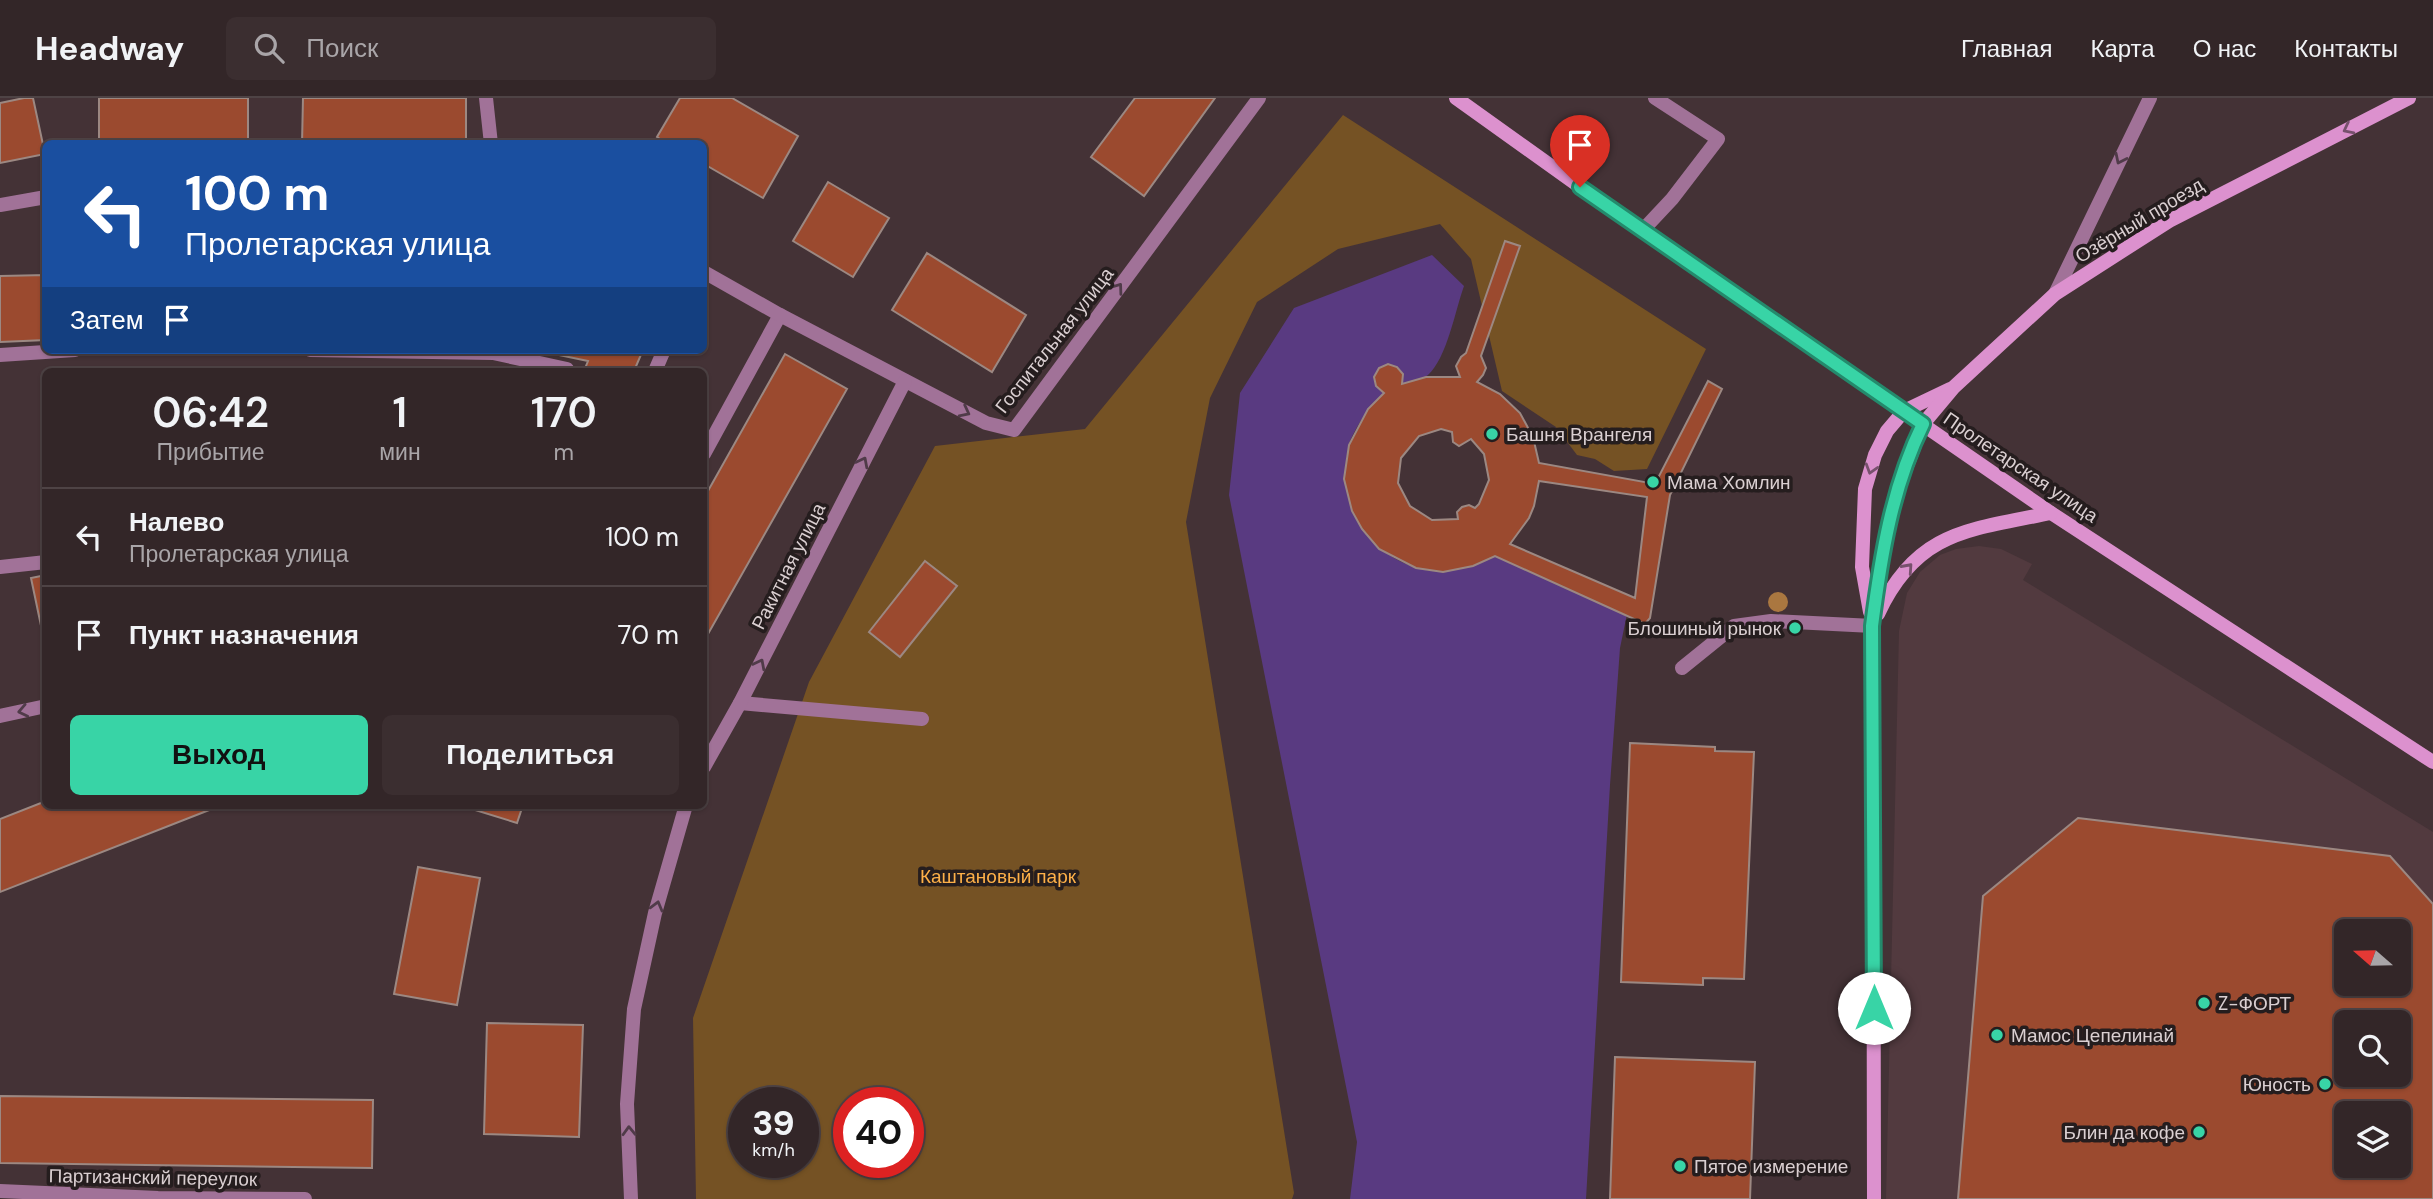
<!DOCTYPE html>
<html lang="ru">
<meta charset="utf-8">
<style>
:root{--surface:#332628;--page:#3b2e30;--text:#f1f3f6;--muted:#a9a5a8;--line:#4e4345;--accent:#38d4a6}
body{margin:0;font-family:"DM Sans",sans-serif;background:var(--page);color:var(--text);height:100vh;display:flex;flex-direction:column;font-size:26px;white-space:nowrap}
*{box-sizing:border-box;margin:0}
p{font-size:23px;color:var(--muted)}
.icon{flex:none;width:38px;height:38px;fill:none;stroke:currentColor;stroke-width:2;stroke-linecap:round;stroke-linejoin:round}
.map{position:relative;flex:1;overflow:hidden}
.details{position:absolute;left:42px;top:270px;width:665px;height:441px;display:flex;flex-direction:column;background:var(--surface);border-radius:10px;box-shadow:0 2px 5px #0004,0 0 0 2px var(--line)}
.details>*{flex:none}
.guide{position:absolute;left:42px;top:42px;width:665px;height:214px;border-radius:10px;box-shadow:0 2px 5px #0004,0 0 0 2px var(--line);background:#1a4fa0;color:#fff;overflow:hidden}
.needle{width:46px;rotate:290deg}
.buttons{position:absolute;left:2334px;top:821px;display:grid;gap:14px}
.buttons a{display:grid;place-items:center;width:77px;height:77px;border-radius:10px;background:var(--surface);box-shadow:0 2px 5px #0004,0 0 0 2px var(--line);font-size:35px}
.speed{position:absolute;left:728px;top:989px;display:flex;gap:14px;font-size:35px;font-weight:700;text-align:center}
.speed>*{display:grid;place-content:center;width:91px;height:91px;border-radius:50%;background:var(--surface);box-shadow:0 2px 5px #0004,0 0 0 2px var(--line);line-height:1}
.speed small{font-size:18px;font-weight:400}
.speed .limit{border:10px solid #d22;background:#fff;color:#111}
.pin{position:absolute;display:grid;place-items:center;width:60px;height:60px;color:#fff;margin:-72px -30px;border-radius:50% 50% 50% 0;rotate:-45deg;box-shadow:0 0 7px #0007}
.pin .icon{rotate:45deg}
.me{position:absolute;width:77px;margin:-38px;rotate:0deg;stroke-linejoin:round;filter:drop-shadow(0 0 5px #0008)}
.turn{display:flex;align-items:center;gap:24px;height:147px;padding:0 28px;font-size:32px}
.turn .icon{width:91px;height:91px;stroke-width:2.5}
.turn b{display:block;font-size:49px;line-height:60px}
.then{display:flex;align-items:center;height:66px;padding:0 28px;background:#0003;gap:14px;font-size:26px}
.eta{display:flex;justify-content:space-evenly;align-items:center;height:119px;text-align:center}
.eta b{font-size:42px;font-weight:600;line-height:49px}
.primary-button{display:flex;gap:14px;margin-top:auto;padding:14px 28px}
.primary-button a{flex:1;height:80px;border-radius:10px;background:var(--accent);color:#111;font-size:28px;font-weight:600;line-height:80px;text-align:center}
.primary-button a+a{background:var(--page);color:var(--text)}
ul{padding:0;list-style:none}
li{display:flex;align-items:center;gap:21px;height:98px;padding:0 28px;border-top:2px solid var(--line)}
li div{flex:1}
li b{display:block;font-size:26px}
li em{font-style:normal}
header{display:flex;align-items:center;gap:42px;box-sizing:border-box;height:98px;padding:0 35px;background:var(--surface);border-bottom:2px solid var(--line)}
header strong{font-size:33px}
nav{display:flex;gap:38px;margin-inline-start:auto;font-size:24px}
.search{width:490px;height:63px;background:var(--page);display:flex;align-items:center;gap:18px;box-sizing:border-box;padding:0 24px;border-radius:10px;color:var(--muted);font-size:26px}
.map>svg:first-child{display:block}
.built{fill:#523a3f;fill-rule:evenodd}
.green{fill:#755224;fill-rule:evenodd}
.water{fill:#593a81}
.building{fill:#9b4a2f;stroke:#9c8882;stroke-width:2;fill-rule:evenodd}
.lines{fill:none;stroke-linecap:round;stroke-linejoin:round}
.lane{stroke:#a17298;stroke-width:14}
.street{stroke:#a17298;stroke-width:14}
.secondary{stroke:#dc91ce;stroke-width:14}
.tree{fill:#aa7740}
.oneway{stroke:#77516d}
.oneway2{stroke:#503b49}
.route-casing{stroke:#248a6c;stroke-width:18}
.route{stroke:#38d4a6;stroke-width:12}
.poi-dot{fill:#38d4a6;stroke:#251d1e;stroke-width:2.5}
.labels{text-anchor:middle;stroke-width:7;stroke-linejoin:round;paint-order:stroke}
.street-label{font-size:19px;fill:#dacfd1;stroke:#251d1e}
.poi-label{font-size:19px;fill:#dacfd1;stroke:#251d1e;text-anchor:start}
.park-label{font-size:19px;fill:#fdb048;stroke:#251d1e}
</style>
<header>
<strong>Headway</strong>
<div class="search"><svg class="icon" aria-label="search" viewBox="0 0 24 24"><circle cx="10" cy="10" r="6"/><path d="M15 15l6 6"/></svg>Поиск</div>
<nav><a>Главная</a><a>Карта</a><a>О нас</a><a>Контакты</a></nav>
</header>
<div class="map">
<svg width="2433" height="1101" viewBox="0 0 2433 1101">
<rect width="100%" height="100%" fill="#443236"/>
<!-- built -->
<path class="built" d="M1979,448L2001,451L2032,466L2023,482L2433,734V1101H1886L1899,533L1907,495L1920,474L1940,457L1956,451ZM2347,833H2399V886H2347ZM2347,924H2399V976H2347ZM2347,1015H2399V1068H2347Z"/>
<!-- green -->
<path class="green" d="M1343,17L1706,251L1647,371L1614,373L1595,361L1577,357L1556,329L1502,293L1471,161L1440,126L1338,151L1257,204L1210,300L1186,424L1294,1095L1292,1101H696L693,920L809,584L935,348L1085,331ZM744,1004H803V1064H744ZM849,1004H908V1064H849Z"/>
<!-- water -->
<path class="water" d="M1432,157L1464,188C1455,213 1447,260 1428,277C1421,282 1411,283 1403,286C1376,296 1362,318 1350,343C1348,350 1347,357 1346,364C1340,417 1379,467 1433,473C1454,475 1475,467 1495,458L1627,516L1620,550L1610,687L1586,1101H1350L1357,1044L1229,397L1240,295L1294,210Z"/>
<!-- building -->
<g class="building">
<polygon points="24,0 33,0 45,56 0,65 0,5"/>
<rect x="99" y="0" width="149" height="46"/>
<polygon points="303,0 466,0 466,46 302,46"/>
<polygon points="680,0 732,0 798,38 763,100 704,66 704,46 668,46 657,39"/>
<polygon points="1135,0 1215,0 1144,98 1091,59"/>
<polygon points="828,84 889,120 853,179 793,143"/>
<path d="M1505,143L1520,148L1481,258L1486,270L1483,277L1477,284L1500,296L1520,315L1533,339L1539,365L1655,386L1708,283L1722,291L1670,397L1650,520L1645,526L1495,458L1473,468L1443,474L1416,470L1379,451L1362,431L1352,413L1344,381L1349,347L1368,311L1384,295L1376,288L1374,279L1379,270L1388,266L1397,269L1403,276L1402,286L1426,279H1460L1456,268L1461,259L1466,255ZM1441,331L1452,334L1453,344L1459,348L1471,341L1484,356L1489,382L1479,406L1475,410L1469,407L1462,409L1457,414L1458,421L1432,422L1410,408L1398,385L1401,360L1419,338ZM1539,383L1647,399L1635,500L1510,446L1529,420L1534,408Z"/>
<polygon points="927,155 1026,217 992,274 892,212"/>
<polygon points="46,177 46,242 0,244 0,178"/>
<polygon points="535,252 643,252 634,273 584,273 588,263"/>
<polygon points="785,256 847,291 704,543 704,400"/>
<polygon points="925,463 957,488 900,559 869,534"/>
<polygon points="46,477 46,542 44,542 31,480"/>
<polygon points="1630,645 1715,649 1715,653 1754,654 1744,881 1703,880 1703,887 1621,884"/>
<polygon points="46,703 46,707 222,707 0,794 0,721"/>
<polygon points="459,707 523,707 517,725"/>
<path d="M2078,720L2390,758L2433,806V1101H1958L1983,798ZM2347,833H2399V886H2347ZM2347,924H2399V976H2347ZM2347,1015H2399V1068H2347Z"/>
<polygon points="418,769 480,780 457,907 394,896"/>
<polygon points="487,925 583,927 579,1039 484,1036"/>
<polygon points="1615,959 1755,964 1750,1101 1610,1101"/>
<polygon points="0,998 373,1002 372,1070 0,1065"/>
</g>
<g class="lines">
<!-- lane -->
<g class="lane">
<polyline points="486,0 491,46"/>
<polyline points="1642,133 1672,101 1718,41 1655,0"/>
<polyline points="2055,196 2150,0"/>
<polyline points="310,252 493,255 567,271 566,273"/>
<polyline points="0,257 75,252"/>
<polyline points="655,273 664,252"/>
<polyline points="704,356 780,217"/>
<polyline points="0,469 46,464"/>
<polyline points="1682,570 1734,528 1771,523 1873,528"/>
</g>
<!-- street -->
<g class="street">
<polyline points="0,107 46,99"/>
<polyline points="704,174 780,217 986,325 1014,332 1259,0"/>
<polyline points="740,605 922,621"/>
<polyline points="0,618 46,608"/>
<polyline points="704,669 740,605 905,283"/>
<polyline points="0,1093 158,1100 305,1101"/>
<polyline points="631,1101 627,1006 634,911 655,815 686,707"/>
</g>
<!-- secondary -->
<g class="secondary">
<polyline points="1456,0 1642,133 2051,415 2433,664"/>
<polyline points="1870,514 1862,469 1865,391 1875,357 1887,333 1904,313 1950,291"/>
<path d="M1878,516C1917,432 1970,432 2051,415"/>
<polyline points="1874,1101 1873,528 1880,469 1894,402 1923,326 1954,289 2055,196 2169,123 2409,0"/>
</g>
</g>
<!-- trees -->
<circle class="tree" cx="1778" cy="504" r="10"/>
<!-- one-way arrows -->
<defs><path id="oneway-chevron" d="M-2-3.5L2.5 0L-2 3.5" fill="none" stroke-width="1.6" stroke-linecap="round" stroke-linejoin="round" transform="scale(1.75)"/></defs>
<g class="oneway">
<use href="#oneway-chevron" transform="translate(2348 31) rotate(153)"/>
<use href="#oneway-chevron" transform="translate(1871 371) rotate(107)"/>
<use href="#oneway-chevron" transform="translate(1908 470) rotate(-48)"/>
</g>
<g class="oneway2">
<use href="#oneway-chevron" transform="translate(2120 61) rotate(116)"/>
<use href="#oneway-chevron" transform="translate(1118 190) rotate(-54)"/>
<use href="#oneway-chevron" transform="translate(965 314) rotate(27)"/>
<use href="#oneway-chevron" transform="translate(863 364) rotate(-63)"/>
<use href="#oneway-chevron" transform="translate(760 566) rotate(-63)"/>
<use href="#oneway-chevron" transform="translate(23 613) rotate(168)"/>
<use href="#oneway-chevron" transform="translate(657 808) rotate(-75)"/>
<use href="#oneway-chevron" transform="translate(629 1033) rotate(-92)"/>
</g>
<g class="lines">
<!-- route casing -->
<g class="route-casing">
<path id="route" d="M1580,89L1923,326C1892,389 1881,458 1872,528L1874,910"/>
</g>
<!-- route -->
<use href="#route" class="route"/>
</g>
<!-- markers -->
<g class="poi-dot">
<circle cx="1492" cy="336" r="7"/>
<circle cx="1653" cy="384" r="7"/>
<circle cx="1795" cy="530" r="7"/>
<circle cx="2204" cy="905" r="7"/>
<circle cx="1997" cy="937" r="7"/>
<circle cx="2325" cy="986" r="7"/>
<circle cx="2199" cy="1034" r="7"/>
<circle cx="1680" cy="1068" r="7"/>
</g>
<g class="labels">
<!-- street labels -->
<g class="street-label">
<text transform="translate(2139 122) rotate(-31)" y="7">Озёрный проезд</text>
<text transform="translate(1054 242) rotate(-52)" y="7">Госпитальная улица</text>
<text transform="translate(2021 369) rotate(34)" y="7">Пролетарская улица</text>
<text transform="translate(788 468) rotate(-63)" y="7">Ракитная улица</text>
<text transform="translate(153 1079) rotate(1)" y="7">Партизанский переулок</text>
</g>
<!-- poi labels -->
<g class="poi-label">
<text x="1506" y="343">Башня Врангеля</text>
<text x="1667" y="391">Мама Хомлин</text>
<text x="1781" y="537" text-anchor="end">Блошиный рынок</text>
<text x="2218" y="912">Z-ФОРТ</text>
<text x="2011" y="944">Мамос Цепелинай</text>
<text x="2311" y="993" text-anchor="end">Юность</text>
<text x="2185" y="1041" text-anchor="end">Блин да кофе</text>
<text x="1694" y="1075">Пятое измерение</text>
</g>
<!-- park labels -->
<g class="park-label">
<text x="998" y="785">Каштановый парк</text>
</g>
</g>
</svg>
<div class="buttons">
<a><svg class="needle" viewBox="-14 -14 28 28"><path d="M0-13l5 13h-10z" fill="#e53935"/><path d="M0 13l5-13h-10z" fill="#a9a5a8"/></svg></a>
<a><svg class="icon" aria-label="search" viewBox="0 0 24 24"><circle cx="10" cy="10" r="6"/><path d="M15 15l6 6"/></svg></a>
<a><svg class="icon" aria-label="layers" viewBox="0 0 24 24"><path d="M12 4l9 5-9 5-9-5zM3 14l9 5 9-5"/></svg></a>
</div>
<div class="speed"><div>39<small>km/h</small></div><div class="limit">40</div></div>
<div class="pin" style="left:1580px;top:89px;background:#d93025"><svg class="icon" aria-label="arrive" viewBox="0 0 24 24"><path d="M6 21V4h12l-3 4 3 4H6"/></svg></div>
<svg class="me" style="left:1874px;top:910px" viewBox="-20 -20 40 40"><circle r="19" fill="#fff"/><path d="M0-13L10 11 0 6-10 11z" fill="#38d4a6"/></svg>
<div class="guide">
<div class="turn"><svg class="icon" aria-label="left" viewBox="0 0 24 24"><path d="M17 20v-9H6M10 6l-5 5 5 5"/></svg><div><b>100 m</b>Пролетарская улица</div></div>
<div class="then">Затем<svg class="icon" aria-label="arrive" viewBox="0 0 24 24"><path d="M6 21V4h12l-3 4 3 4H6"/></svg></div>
</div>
<section class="details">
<div class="eta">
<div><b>06:42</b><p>Прибытие</p></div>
<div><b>1</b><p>мин</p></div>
<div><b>170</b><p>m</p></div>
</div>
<ul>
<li><svg class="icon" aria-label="left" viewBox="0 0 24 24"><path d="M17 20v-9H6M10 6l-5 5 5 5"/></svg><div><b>Налево</b><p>Пролетарская улица</p></div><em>100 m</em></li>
<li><svg class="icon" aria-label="arrive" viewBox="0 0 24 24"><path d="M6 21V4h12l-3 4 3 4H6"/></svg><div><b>Пункт назначения</b></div><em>70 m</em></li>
</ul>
<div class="primary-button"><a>Выход</a><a>Поделиться</a></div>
</section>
</div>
